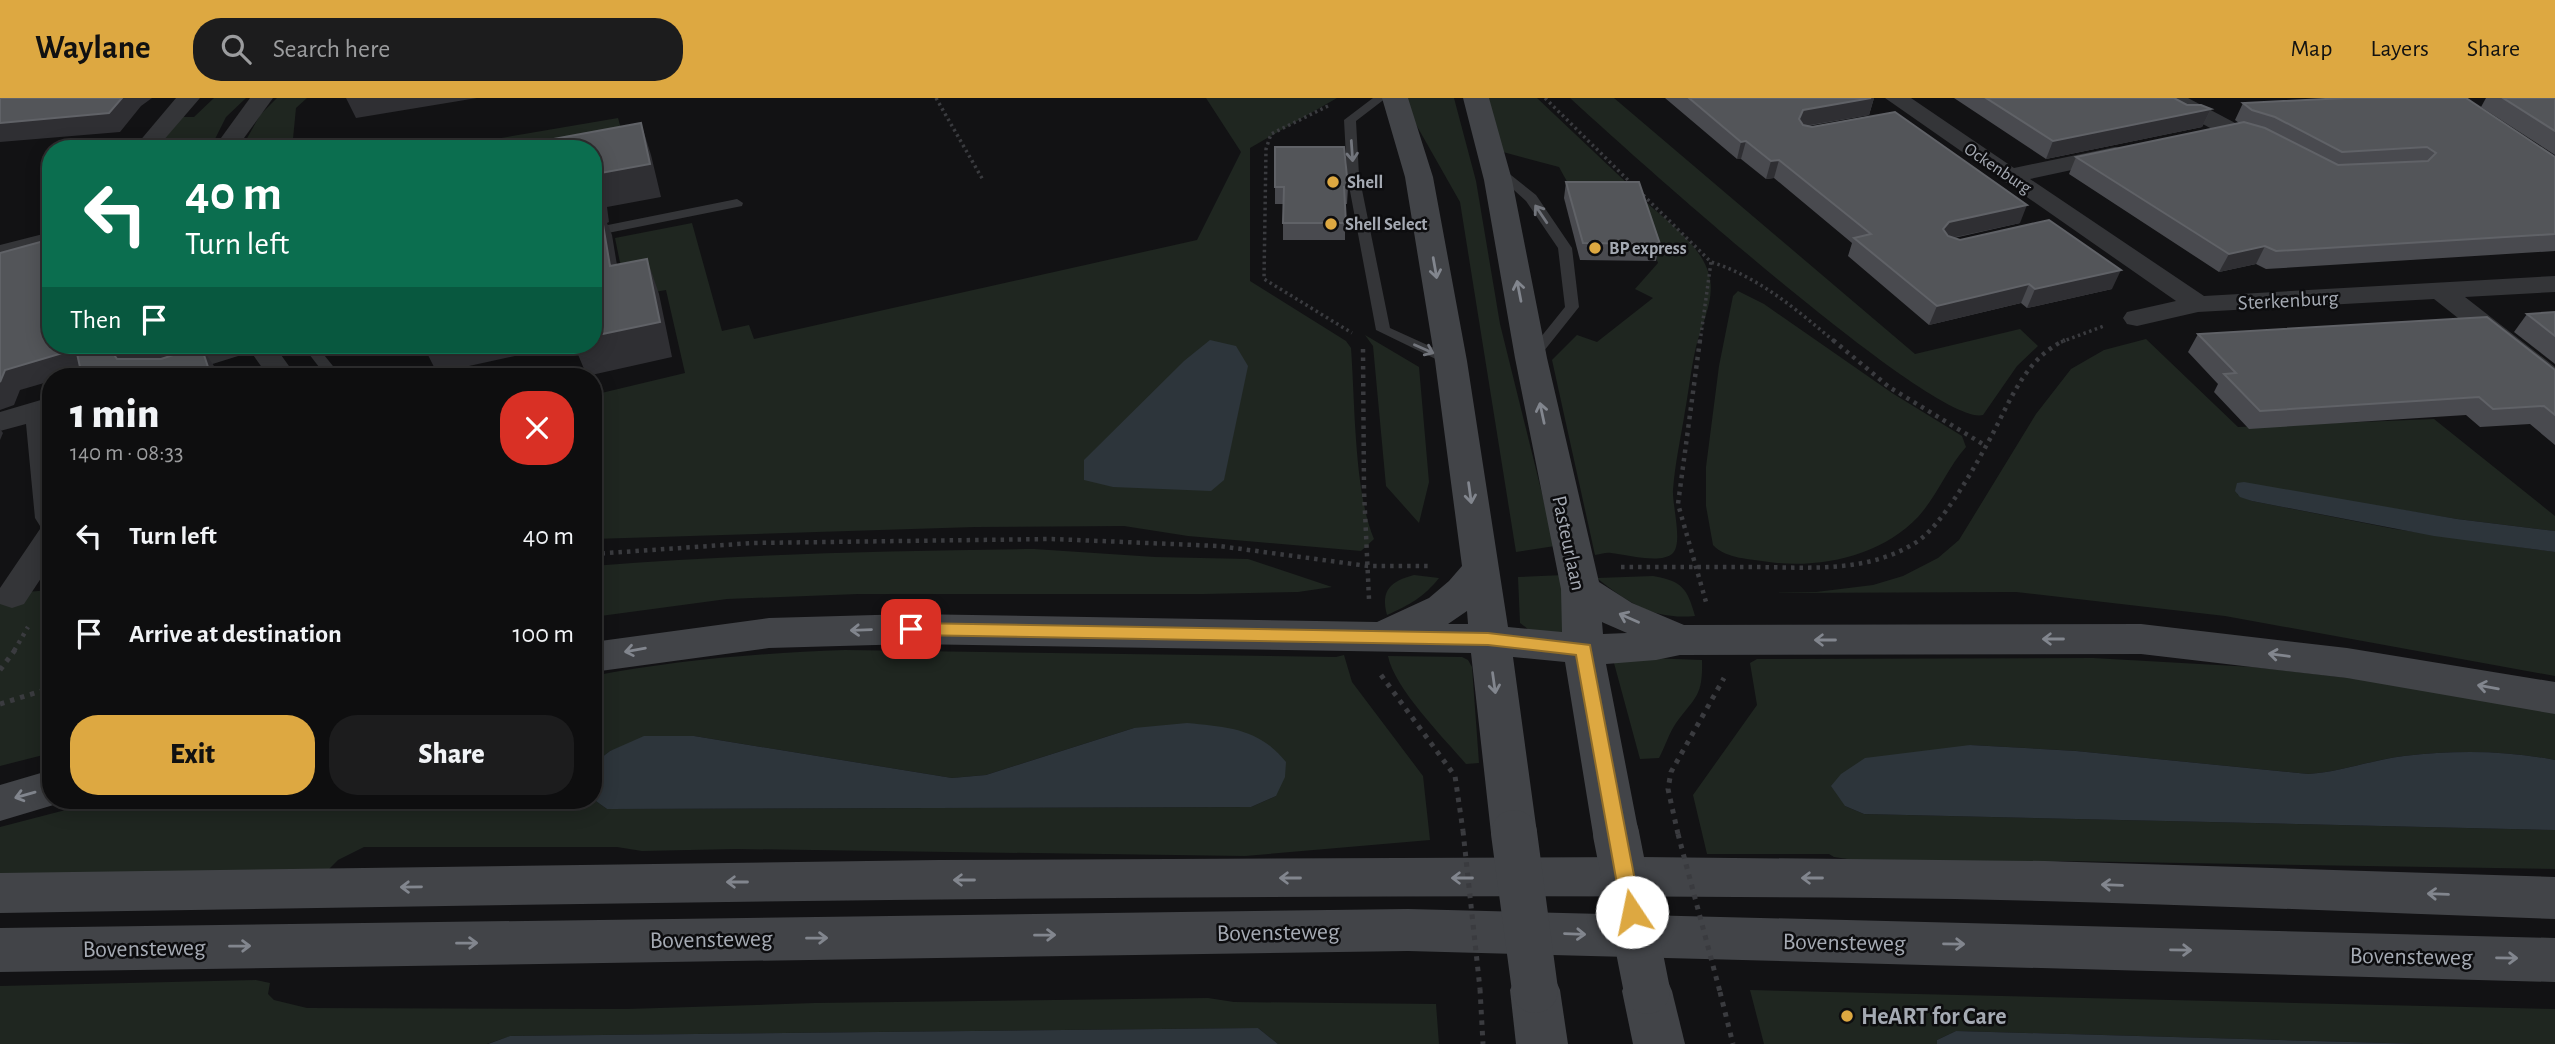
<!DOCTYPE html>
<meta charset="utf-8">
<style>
:root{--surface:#0e0e0f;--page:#1c1c1d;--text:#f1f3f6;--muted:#9b9c9e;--line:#2e2e2f;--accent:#dda841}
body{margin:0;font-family:"Alegreya Sans",sans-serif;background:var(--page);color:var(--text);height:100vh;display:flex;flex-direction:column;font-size:26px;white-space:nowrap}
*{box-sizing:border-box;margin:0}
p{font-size:23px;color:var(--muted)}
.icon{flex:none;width:38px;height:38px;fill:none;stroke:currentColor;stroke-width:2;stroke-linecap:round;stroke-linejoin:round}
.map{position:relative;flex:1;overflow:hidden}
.drawer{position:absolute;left:42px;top:270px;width:560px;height:441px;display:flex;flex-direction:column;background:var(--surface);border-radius:28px;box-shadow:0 4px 18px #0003,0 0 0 2px var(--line)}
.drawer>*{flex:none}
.top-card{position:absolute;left:42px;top:42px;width:560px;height:214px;border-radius:28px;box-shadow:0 4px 18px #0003,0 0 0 2px var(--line);background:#0b6e4f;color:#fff;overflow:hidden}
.pin{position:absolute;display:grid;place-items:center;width:60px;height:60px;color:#fff;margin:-30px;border-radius:14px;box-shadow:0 4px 10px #0006}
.me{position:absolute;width:77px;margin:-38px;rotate:349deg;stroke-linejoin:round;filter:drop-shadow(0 0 5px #0008)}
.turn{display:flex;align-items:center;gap:24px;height:147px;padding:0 28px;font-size:32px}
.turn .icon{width:91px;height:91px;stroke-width:2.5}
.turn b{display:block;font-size:49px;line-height:60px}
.then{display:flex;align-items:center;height:66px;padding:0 28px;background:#0003;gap:14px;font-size:26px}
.round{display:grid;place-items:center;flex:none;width:74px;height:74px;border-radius:28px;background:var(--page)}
.summary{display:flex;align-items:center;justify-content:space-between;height:119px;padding:0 28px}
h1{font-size:42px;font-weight:800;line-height:52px}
.button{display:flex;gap:14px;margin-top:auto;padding:14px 28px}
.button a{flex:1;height:80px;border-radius:28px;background:var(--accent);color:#111;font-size:28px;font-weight:800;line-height:80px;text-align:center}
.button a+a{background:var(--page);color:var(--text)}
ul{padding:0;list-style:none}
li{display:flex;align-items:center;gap:21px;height:98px;padding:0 28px}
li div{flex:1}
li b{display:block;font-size:26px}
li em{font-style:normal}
header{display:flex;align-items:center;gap:42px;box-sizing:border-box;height:98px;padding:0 35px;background:var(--accent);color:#111}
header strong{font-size:33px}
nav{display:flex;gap:38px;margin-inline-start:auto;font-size:24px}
.search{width:490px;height:63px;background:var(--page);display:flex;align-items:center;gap:18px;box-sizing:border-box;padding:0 24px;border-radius:28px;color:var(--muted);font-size:26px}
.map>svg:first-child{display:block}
.green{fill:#1f2620}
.water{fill:#2d353b}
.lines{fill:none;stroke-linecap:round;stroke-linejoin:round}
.path-far2{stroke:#3a3b3f;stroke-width:3.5;stroke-dasharray:2.5 3.5;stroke-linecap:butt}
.path-far1{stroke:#3a3b3f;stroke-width:4.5;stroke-dasharray:3.5 5;stroke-linecap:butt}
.path{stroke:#3a3b3f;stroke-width:5;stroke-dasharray:4.5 6;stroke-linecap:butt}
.lane{fill:#343538;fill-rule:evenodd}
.street{fill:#343538;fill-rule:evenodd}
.secondary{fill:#424448;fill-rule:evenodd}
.path-bridge{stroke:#3a3b3f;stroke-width:5;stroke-dasharray:4.5 6;stroke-linecap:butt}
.secondary-bridge{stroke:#424448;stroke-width:46}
.wall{fill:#494a4f}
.shaded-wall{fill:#2f2f33}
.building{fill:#535559;stroke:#606267;stroke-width:2}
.oneway{stroke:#72757c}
.oneway2{stroke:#82868e}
.route{fill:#dda841;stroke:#906d2a;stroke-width:2}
.poi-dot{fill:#dda841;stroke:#0d0d0f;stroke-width:2.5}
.labels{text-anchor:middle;stroke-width:5;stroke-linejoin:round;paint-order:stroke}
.far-street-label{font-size:18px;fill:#a5aab3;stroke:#0d0d0f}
.far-poi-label{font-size:18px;font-weight:bold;fill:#a5aab3;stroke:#0d0d0f;text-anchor:start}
.street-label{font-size:21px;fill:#a5aab3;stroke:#0d0d0f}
.near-street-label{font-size:24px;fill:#a5aab3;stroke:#0d0d0f}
.near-poi-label{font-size:24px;font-weight:bold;fill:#a5aab3;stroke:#0d0d0f;text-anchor:start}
</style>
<header>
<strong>Waylane</strong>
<div class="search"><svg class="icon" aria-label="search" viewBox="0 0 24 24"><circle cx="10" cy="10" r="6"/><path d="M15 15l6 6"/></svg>Search here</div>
<nav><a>Map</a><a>Layers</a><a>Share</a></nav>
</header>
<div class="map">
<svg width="2555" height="946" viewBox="0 0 2555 946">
<rect width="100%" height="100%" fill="#121214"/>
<!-- green -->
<g class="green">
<polygon points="214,0 246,0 226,19 210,51 155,51 177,19 194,19"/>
<polygon points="277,0 307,0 296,10 292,51 241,51 260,17"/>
<path d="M1206,0H1337L1250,50V183L1346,243L1351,250C1355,304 1354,394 1374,441L1361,453L1188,438L1124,428L975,429L593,441V297L685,275L666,192L627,199L615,140L692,125L722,233L749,227L754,241L1197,142L1241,54Z"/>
<polygon points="1401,0 1454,0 1476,83 1500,226 1555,448 1516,454 1460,104"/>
<polygon points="1484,0 1537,0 1630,88 1570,89 1559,69 1503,54"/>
<path d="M1570,0H1614L1915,256L2020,231L2038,248L2017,268L1983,317C1934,330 1620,46 1570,0Z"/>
<polygon points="618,20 624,41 566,51 436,51"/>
<path d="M1646,104C1667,123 1702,148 1709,177C1716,200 1701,227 1696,249C1691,270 1689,292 1685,313C1681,339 1675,365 1673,392C1672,407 1683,444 1673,455C1661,467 1625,456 1611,455C1606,454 1599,457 1595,457L1552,262L1577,237L1597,244L1653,200L1635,191L1658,165L1637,106Z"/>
<path d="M1738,193L1764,206L1892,295L1962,338L1966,349C1948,369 1937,398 1918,419C1881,458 1820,471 1769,464C1751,461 1726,461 1713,447L1706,408V369L1719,268L1733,198Z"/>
<polygon points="1365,237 1419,269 1429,384 1419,425 1386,388 1373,248"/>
<polygon points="2146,241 2238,329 2434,321 2555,418 2555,433 2457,421 2237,385 2237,396 2252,403 2395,431 2555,454 2555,578 2225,518 2016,494 1760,495 1816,494 1873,487 1903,478 1938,460 1959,442 2036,316 2071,271 2104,252"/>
<path d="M1034,451L1155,459L1248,461L1332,489L1298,494L1204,496H858L727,501L593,519V468C740,456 887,453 1034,451Z"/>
<path d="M1414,477L1439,480C1424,499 1409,507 1387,517C1380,492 1391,483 1414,477Z"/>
<polygon points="1564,477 1577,539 1533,535 1520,525 1518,479"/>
<path d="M1653,478C1682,483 1687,490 1695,518C1654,522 1628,505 1597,480Z"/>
<polygon points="51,492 51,655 0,668 0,496"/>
<path d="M845,552L1336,559L1344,557L1352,584L1423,678L1430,742L1245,758L736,751L642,753L617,749H364L338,762L327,773L0,783V729L104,702L593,701L607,711L1251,709L1276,698L1134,630L986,677L952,680L694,638L610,653L593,666V578C676,562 761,555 845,552Z"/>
<path d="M1388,558L1462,559L1468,562L1472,569L1479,665L1466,666C1444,640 1394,590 1388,558Z"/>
<path d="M1622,559L1702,562C1703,598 1696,598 1676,625C1669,635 1665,649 1659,660L1640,661L1614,565Z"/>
<path d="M2093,560L2253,569L2357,581L2555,613V662C2505,652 2454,652 2404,658C2371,662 2341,674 2308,676L2076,653L1970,647L1845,708L1864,716L2555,732V771L2063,763L2026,766L1854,762L1834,759L1829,756H1707L1693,697L1757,607L1750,565L1757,561Z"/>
<polygon points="256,882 270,885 268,896 274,902 307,910 627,911 815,905 1208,900 1234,904 1436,906 1439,946 1278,946 1258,930 511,938 487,946 0,946 0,888"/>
<polygon points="1750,892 2555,911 2555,946 2423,946 1956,933 1937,942 1937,946 1764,946"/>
</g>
<!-- water -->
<g class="water">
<polygon points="1210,242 1236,248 1248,268 1224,382 1211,393 1113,389 1084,382 1084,362 1184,263"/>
<polygon points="2244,384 2457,421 2555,433 2555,454 2434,438 2252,403 2240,399 2235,393 2237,385"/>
<path d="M1187,625C1227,629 1259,630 1286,664L1285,679L1276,698L1251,709L607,711L593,701V666L610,653L644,638H694L952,680L986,677L1134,630Z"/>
<path d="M1970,647L2076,653L2308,676C2341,674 2371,662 2404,658C2454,652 2505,652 2555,662V732L1864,716L1845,708L1831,688L1841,676L1865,660Z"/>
<polygon points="1258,930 1278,946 488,946 510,938"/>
<polygon points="1956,933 2423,946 1937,946 1937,942"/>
</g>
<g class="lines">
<!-- path-far2 -->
<g class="path-far2">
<polyline points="936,0 983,82"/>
<path d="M1545,0L1711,164C1759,179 1797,212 1835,244"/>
<polyline points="1328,8 1271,36 1266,51 1264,181 1352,235"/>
<polyline points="1700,244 1711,164"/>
<polyline points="2061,244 2104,228"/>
</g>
<!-- path-far1 -->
<g class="path-far1">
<polyline points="1700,242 1678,406 1706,504"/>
<polyline points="1833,242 1889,289 1986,348"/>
<polyline points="1363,251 1364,393 1369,501"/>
<polyline points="593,456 753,445 1052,441 1219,448 1368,468 1430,468"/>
<path d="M1621,469C1664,469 1706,469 1749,469C1806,469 1865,476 1915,445C1942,429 1977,365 1992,337C2011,301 2026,260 2065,242"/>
<polyline points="14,553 28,529"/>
</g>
<!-- path -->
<g class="path">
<polyline points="0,572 15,552"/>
<polyline points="1381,577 1455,678 1463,733"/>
<polyline points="0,606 51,590"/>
<polyline points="1678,736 1668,691 1671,674 1724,580"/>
<polyline points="1480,891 1483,946"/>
<polyline points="1720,894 1733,946"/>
</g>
<!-- lane -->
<g class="lane">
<polygon points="1373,0 1386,0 1356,23 1359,77 1390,230 1456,260 1458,263 1456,266 1446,266 1376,232 1347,77 1344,22"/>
<polygon points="1497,66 1536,97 1572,150 1579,209 1536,263 1531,264 1524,260 1565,209 1558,150 1526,103 1493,73 1493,67"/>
<polygon points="737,101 743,105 742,108 593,138 593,130"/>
<polygon points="302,247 316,247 341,278 326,278"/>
<polygon points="574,272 579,273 580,278 556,278 559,275"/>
</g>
<!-- street -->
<g class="street">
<polygon points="176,0 200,0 156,51 133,51"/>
<polygon points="250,0 273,0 236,51 213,51"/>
<polygon points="1885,0 1911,0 2014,70 2115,49 2123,51 2127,56 2123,61 2030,81 2204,198 2555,178 2555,194 2465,199 2555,269 2555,292 2545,289 2434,201 2198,214 2137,228 2127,226 2123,220 2127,214 2176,203"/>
<polygon points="2161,0 2188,0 2239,27 2242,32 2239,37 2223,37 2164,5"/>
<polygon points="51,134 51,149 0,163 0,147"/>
<polygon points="217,247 274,247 296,278 268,278 251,254 174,278 131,278 135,272"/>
<polygon points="51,299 51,465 24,506 12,510 0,506 0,490 40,431 46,429 40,428 35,420 26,326 0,333 0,314"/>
</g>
<!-- secondary -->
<g class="secondary">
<path d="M1382,0H1408L1433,79L1467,263L1508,529L1562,534L1561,491L1515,260L1484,82L1463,0H1489L1512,82L1547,260L1599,484L1632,505L1684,527L2141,526L2347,550L2555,584V616L2347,580L2141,556L1680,557L1656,562L1606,566L1639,736L1632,749L1616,755L1600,749L1593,736L1565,564L1513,559L1537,735L1530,748L1514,754L1498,748L1491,735L1471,555L911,546L769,550L593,574V544L769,520L911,516L1377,524L1429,500L1449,483L1462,468L1435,263L1405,79ZM1467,513L1468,526H1448ZM1602,524L1604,525L1627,535L1603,536Z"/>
<polygon points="51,672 51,702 67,703 0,723 0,687"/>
<path d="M1641,759L2045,763L2555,779V821C2328,813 2102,802 1875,800C1250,794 625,805 0,815V775L938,762Z"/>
<polygon points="1408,811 2555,840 2555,884 1408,853 0,874 0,830"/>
<polygon points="1535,869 1553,876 1560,892 1568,946 1516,946 1510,892 1517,876"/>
<polygon points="1647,870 1665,877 1672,893 1685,946 1633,946 1622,893 1629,877"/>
</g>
<!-- path-bridge -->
<g class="path-bridge">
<polyline points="1463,733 1480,891"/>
<polyline points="1678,736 1720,894"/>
</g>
<!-- secondary-bridge -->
<g class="secondary-bridge">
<polyline points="1514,735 1535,892"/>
<polyline points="1616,736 1647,893"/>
</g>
</g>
<!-- wall -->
<g class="wall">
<polygon points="1665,0 1874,0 1869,17 1808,28 2020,125 1954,140 2112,191 2027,210 2021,205 1929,227 1848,158 1852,145 1774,80 1766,81 1741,61 1737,61"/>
<polygon points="1954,0 2174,0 2187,7 2211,11 2202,29 2046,61"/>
<polygon points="2486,0 2555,0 2555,57 2481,9"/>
<polygon points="2243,5 2555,59 2555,153 2266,171 2256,166 2219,174 2069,76 2076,59 2239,25 2235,22"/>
<polygon points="1275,49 1348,89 1347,106 1345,106 1345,142 1283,142 1283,106 1275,106"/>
<polygon points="1566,84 1660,146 1656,163 1580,162 1564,100"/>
<polygon points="2555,214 2555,266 2514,234 2527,216"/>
<polygon points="2198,236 2555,272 2555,347 2530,326 2480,329 2466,317 2249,331 2214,294 2218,286 2188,254"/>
</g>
<!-- shaded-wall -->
<g class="shaded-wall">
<polygon points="122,0 152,0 141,8 120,34 0,44 0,25"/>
<polygon points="346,0 477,0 356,20"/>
<polygon points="1874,0 1869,17 1798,29 1799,21 1803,12"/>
<polygon points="2211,11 2202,29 2046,61 2053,43"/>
<polygon points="641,25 651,57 661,99 607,109 609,124 607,125 612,137 623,203 593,128 593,91 595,76"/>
<polygon points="1746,43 1741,61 1737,61 1741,44"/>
<polygon points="1779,62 1774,80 1766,81 1771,63"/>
<polygon points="2027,107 2020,125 1942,142 1943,131 1949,124"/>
<polygon points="2265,148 2256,166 2219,174 2229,156"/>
<polygon points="647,161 659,196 672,259 587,278 574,247 593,247 593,238"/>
<polygon points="2121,172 2112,191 2027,210 2035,191"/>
<polygon points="2029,186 2021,205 1929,227 1937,208"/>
<polygon points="130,247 206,247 201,249 214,268 217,278 128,278 115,258 121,249"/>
<polygon points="423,247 565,247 437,275"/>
<polygon points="76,251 90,271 66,278 51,278 51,283 20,292 14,307 0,312 0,284 5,272"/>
<polygon points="0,331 3,335 0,342"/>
</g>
<!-- building -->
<g class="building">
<polygon points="0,0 122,0 109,15 0,25"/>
<polygon points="1689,0 1871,0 1803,12 1799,21 1803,27 1812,29 1895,14 2027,107 1949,124 1943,131 1948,138 1960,142 2049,122 2121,172 2035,191 2029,186 1937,208 1854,140 1871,136 1779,62 1771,63 1746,43 1741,44"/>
<polygon points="1986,0 2174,0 2187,7 2201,7 2211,11 2053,43"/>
<polygon points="2346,0 2466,0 2555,59 2555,136 2276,153 2265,148 2229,156 2076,59 2244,24 2265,30 2338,67 2428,63 2436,55 2427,49 2342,54 2275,19 2252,12 2243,5"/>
<polygon points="2503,0 2555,0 2555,33"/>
<polygon points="641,25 650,66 595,76 597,91 593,91 593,51 515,51 515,48"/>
<polygon points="437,45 441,51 417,51"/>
<polygon points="1275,49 1344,49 1348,89 1344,89 1346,125 1283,125 1284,89 1275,89"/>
<polygon points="1566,84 1639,84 1660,146 1583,145"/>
<polygon points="599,103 610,168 647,161 660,224 593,238 593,104"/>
<polygon points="51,141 51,247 130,247 121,249 115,258 117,261 161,261 201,248 211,278 82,278 76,251 5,272 0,284 0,155"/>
<polygon points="2555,214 2555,238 2527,216"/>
<polygon points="2487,219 2555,272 2555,317 2544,308 2493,311 2479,299 2260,313 2224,276 2236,275 2198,236"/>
</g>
<!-- one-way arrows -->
<defs><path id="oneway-shaft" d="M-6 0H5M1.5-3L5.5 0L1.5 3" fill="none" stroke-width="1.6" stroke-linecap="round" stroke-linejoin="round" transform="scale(1.75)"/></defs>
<g class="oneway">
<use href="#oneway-shaft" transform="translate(1352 53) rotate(86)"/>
<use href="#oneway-shaft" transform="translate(1541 116) rotate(-124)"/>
<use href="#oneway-shaft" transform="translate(1424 251) rotate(24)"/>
</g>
<g class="oneway2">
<use href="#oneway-shaft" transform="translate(1435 170) rotate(80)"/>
<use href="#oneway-shaft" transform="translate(1519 193) rotate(-101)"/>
<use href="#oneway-shaft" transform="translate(1542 315) rotate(-102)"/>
<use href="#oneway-shaft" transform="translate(1470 395) rotate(82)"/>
<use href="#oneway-shaft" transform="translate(1629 520) rotate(-156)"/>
<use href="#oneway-shaft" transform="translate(861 532) rotate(178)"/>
<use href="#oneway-shaft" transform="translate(2053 541) rotate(180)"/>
<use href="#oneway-shaft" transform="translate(1825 542) rotate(180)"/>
<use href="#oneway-shaft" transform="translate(635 552) rotate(170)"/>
<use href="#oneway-shaft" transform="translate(2279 557) rotate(-173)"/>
<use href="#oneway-shaft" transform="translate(1494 585) rotate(82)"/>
<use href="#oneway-shaft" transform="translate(2488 589) rotate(-170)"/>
<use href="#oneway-shaft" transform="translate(25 697) rotate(164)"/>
<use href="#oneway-shaft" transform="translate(1290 780) rotate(180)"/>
<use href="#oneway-shaft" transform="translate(1462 780) rotate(-180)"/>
<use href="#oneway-shaft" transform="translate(1812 780) rotate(-180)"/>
<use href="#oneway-shaft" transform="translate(964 782) rotate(180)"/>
<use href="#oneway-shaft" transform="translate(737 784) rotate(180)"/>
<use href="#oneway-shaft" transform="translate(2112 787) rotate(-178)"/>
<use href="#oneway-shaft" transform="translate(411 789) rotate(179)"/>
<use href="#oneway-shaft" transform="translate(2438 796) rotate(-178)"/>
<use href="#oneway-shaft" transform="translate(1575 836) rotate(2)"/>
<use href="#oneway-shaft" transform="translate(1045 837) rotate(-1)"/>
<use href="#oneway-shaft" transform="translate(817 840) rotate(-1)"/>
<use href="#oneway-shaft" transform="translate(467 845) rotate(-1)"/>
<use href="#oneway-shaft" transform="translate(1954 846) rotate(1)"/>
<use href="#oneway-shaft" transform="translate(240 848) rotate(-1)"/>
<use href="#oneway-shaft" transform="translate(2181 852) rotate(1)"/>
<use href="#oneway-shaft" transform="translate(2507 860) rotate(1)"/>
</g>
<!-- route -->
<polygon class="route" points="911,525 1488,535 1590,547 1641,814 1639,820 1632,823 1624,820 1622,814 1576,557 1488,547 911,537 903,531"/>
<!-- markers -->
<g class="poi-dot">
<circle cx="1333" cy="84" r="7"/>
<circle cx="1331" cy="126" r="7"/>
<circle cx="1595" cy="150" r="7"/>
<circle cx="1847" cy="918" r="7"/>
</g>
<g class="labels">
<!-- far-street labels -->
<g class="far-street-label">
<text transform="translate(1998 70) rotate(34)" y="6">Ockenburg</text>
</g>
<!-- far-poi labels -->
<g class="far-poi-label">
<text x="1347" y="90">Shell</text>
<text x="1345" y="132">Shell Select</text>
<text x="1609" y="156">BP express</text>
</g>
<!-- street labels -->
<g class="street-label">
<text transform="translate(2288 202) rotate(-3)" y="7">Sterkenburg</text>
<text transform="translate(1569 445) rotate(78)" y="7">Pasteurlaan</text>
</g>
<!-- near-street labels -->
<g class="near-street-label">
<text transform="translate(1278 834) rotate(-1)" y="8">Bovensteweg</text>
<text transform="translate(711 841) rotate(-1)" y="8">Bovensteweg</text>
<text transform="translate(1844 844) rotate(1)" y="8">Bovensteweg</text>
<text transform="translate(144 850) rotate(-1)" y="8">Bovensteweg</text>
<text transform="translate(2411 858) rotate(1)" y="8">Bovensteweg</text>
</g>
<!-- near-poi labels -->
<g class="near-poi-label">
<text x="1861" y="926">HeART for Care</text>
</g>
</g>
</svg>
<div class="pin" style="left:911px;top:531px;background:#d93025"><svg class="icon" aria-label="arrive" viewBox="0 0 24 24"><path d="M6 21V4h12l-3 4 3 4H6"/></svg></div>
<svg class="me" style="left:1632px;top:814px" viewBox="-20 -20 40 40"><circle r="19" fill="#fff"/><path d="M0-13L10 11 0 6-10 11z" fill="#dda841"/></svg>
<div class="top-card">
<div class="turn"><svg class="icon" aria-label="left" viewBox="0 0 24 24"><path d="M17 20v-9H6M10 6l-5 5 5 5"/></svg><div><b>40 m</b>Turn left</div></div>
<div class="then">Then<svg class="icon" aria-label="arrive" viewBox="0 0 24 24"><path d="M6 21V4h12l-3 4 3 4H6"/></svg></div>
</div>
<section class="drawer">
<div class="summary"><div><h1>1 min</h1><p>140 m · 08:33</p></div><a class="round" style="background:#d93025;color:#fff"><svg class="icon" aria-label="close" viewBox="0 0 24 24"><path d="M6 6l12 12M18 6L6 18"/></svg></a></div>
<ul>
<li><svg class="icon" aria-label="left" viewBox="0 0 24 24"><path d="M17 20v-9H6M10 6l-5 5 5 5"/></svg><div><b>Turn left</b></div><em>40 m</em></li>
<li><svg class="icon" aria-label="arrive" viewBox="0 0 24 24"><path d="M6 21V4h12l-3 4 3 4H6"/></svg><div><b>Arrive at destination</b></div><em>100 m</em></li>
</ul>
<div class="button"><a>Exit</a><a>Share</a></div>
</section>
</div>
